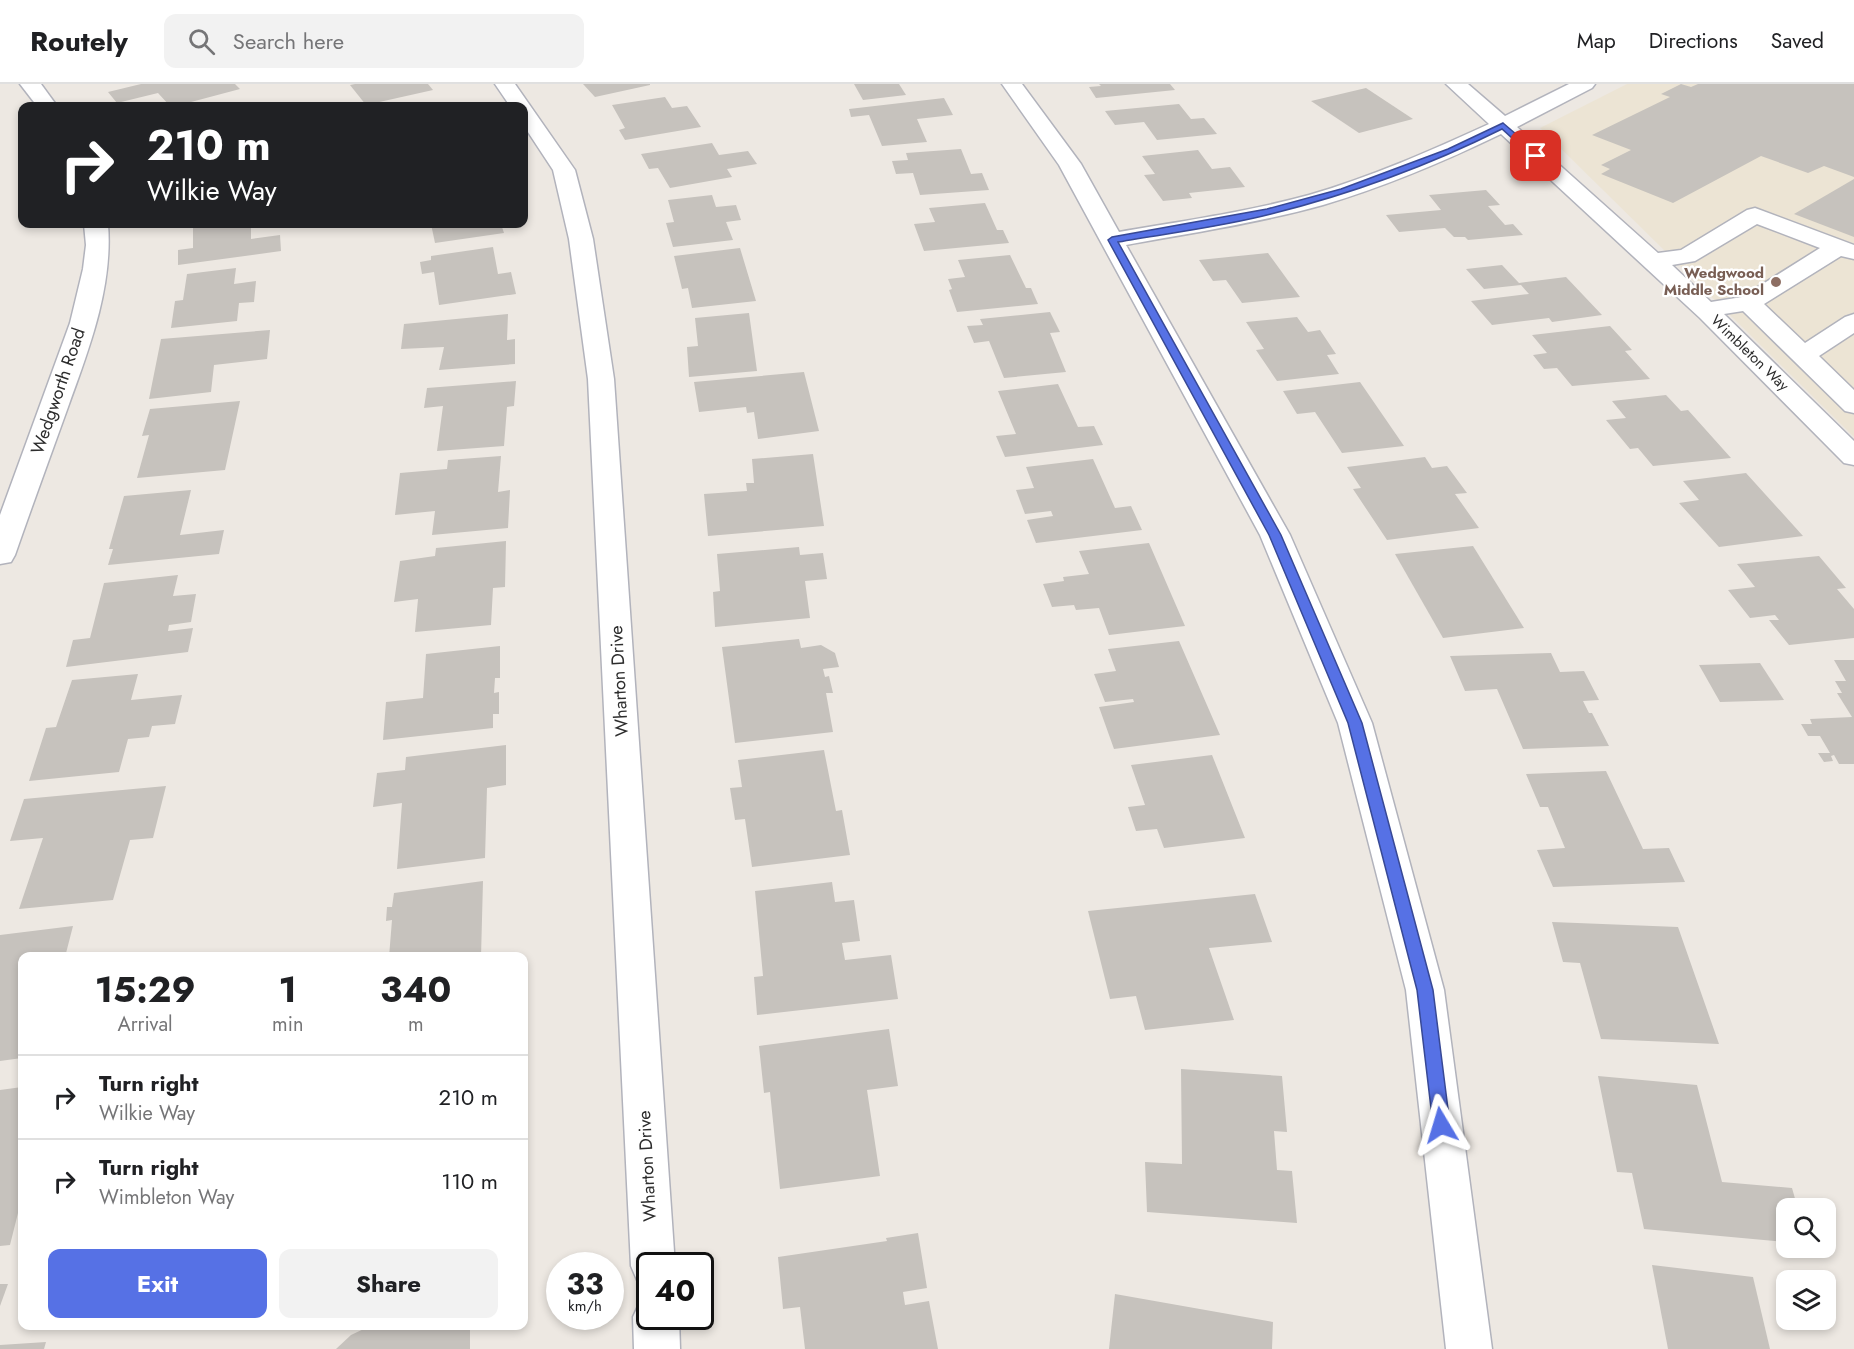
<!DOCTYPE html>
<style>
:root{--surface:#fff;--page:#f2f2f2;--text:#202124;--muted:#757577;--line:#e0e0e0;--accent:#5671e5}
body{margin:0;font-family:Jost,sans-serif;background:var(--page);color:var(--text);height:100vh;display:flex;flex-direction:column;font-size:22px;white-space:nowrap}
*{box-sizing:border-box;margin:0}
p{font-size:20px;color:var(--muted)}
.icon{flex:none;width:33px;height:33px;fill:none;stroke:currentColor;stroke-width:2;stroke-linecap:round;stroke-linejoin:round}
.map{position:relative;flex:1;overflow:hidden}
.drawer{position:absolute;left:18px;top:868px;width:510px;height:378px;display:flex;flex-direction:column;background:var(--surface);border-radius:12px;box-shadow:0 3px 9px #0003}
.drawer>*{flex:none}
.banner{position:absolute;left:18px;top:18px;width:510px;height:126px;border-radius:12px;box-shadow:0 3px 9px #0003;background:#202124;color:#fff;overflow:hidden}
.controls{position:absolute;left:1776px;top:1114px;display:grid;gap:12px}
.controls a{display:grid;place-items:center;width:60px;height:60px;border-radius:12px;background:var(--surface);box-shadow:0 3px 9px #0003;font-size:30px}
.speed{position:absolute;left:546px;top:1168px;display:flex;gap:12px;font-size:30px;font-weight:700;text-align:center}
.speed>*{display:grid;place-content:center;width:78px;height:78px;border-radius:50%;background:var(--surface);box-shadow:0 3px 9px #0003;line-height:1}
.speed small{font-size:15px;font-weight:400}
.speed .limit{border:3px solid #111;border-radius:9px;background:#fff;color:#111}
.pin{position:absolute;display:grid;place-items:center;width:51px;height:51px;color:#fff;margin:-26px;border-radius:12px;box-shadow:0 3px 9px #0006}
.me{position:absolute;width:66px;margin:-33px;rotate:353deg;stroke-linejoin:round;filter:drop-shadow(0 0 4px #0008)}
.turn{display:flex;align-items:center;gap:21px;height:126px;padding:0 30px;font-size:27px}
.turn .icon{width:78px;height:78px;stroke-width:2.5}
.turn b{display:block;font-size:42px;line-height:51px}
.eta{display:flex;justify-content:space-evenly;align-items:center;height:102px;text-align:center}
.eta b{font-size:36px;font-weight:700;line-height:42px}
.button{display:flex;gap:12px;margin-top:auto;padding:12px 30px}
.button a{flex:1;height:69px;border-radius:12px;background:var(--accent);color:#fff;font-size:24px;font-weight:700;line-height:69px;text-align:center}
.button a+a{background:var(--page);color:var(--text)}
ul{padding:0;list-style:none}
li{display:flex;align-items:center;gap:18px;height:84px;padding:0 30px;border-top:2px solid var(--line)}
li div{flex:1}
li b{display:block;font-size:22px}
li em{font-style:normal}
header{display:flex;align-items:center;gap:36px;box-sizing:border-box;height:84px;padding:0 30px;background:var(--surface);border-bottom:2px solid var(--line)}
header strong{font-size:28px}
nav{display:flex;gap:33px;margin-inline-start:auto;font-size:21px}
.search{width:420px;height:54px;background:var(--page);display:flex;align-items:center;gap:15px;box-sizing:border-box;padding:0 21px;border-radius:12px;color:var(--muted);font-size:22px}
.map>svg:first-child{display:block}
.education{fill:#ece4d4}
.building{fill:#c6c2bd}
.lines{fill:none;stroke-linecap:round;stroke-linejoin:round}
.minor-casing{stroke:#b2b3bc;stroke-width:3}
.minor{fill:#fff;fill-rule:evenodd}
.route{fill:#5671e5;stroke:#384995;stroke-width:1.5}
.education-dot{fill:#8d6e63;stroke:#fff;stroke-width:2}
.labels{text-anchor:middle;stroke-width:4.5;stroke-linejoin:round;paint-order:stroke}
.far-education-label{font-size:15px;font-weight:bold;fill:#785e54;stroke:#fff;text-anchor:end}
.far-street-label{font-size:15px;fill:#2d2d2d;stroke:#fff}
.street-label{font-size:18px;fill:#2d2d2d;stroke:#fff}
</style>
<header>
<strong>Routely</strong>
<div class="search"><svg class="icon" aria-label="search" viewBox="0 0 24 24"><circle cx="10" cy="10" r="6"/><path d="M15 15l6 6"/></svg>Search here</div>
<nav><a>Map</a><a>Directions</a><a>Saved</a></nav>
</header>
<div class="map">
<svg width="1854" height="1265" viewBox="0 0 1854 1265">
<rect width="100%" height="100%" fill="#ede8e2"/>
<!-- education -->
<polygon class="education" points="1627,0 1854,0 1854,353 1540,44"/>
<!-- building -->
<g class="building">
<polygon points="141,0 235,0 240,5 176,22 170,22 158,9 117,19 108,8"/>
<polygon points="355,0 428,0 433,6 366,21 350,1"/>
<polygon points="583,0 650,0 650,1 595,13"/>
<polygon points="854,0 899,0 906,11 863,16"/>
<polygon points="1099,0 1170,0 1175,6 1096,14 1089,3 1101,2"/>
<polygon points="1681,0 1691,3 1698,0 1854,0 1854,93 1824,82 1808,89 1761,72 1673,119 1601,90 1610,85 1601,81 1631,66 1592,51 1670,13 1661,10"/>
<polygon points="1366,4 1413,35 1359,49 1311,17"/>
<polygon points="665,13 672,24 687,22 701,43 625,56 619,46 625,44 612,21"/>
<polygon points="944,14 953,31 917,35 927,58 882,62 869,31 851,33 849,25"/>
<polygon points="1179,20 1191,35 1204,34 1217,50 1157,56 1144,38 1115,41 1105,27"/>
<polygon points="712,59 719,71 748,67 757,80 727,85 732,93 670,104 658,84 649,85 641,70"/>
<polygon points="961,65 971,90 982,89 989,106 920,111 913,89 896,90 892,77 908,76 906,69"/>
<polygon points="1198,66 1212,85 1230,83 1245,103 1189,109 1192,114 1163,117 1144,91 1155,90 1142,72"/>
<polygon points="1854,95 1854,153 1794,130"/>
<polygon points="1486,106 1500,121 1488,122 1505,141 1513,140 1523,151 1468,156 1465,153 1454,153 1445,144 1399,148 1386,131 1441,126 1429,111"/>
<polygon points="712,111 716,123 736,121 741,136 726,138 733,156 673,163 666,139 674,138 668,116"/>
<polygon points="985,119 997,146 1003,146 1009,159 924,167 914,140 935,138 929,124"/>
<polygon points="193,140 251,140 251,155 280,151 281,167 178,181 178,166 193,164"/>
<polygon points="431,140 501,140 504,149 435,159"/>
<polygon points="493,163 498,190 511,188 516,210 439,221 434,188 422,190 420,178 431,176 431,172"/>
<polygon points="740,164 756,217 692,224 688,204 682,205 674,172"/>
<polygon points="1268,169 1300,213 1242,219 1226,196 1213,197 1199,176"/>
<polygon points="1010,171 1026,204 1031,204 1038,220 957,228 949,206 952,205 948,195 965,193 958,176"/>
<polygon points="1502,181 1519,199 1566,193 1602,231 1552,238 1549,234 1492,241 1471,217 1529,210 1521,201 1484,205 1466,185"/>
<polygon points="236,184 234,200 256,197 254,218 239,219 237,237 171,244 175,217 183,216 187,190"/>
<polygon points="1050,228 1060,248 1050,249 1066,288 1004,294 989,257 974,259 967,242 983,241 980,235"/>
<polygon points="749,229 757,287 689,293 687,263 698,262 695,234"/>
<polygon points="508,230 507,256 515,255 515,280 439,286 444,263 401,265 404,240"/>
<polygon points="1297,233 1308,248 1320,246 1336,270 1327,271 1339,290 1277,297 1256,266 1264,265 1246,238"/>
<polygon points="1610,242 1632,266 1625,267 1650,295 1572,302 1557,284 1544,285 1533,271 1547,269 1532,251"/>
<polygon points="270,246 267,275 214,281 211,308 149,315 161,255"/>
<polygon points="804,288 819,347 758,355 754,328 747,329 746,323 699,328 694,298"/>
<polygon points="516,297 514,322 507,323 504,362 437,367 443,322 424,324 427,304"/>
<polygon points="1360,298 1404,362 1342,369 1315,328 1297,330 1283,307"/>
<polygon points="1058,300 1078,343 1094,342 1103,361 1005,373 996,352 1016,350 998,307"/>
<polygon points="1666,311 1681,327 1688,326 1731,374 1653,382 1638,364 1630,365 1606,336 1626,334 1612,317"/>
<polygon points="240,317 225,386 137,394 149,351 142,352 150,325"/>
<polygon points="813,370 824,442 708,452 704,410 747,407 746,399 754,399 752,375"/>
<polygon points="501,372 498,408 510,406 508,444 432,451 435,427 395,431 400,389 447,385 448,376"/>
<polygon points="1425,373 1432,384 1447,382 1467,409 1455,410 1479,444 1387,456 1353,405 1361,404 1347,383"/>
<polygon points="1093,375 1115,424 1131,422 1142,446 1036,459 1027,436 1053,432 1051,427 1025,430 1016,406 1034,404 1026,383"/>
<polygon points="1746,389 1803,452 1719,463 1679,419 1699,416 1683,397"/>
<polygon points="191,406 180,451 224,446 219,470 108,481 113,465 109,465 124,412"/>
<polygon points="506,457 505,503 493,504 491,541 415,548 418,515 394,518 400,477 435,472 436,464"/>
<polygon points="1149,459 1185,542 1109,551 1099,524 1076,526 1074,521 1052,523 1043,500 1064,497 1063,493 1089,490 1079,467"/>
<polygon points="1473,462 1524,544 1443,554 1395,470"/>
<polygon points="799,463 800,471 823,469 827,495 805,497 810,534 715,543 713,508 720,507 717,470"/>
<polygon points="1819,472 1846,504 1837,505 1854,525 1854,554 1789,561 1769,536 1779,536 1775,531 1750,534 1728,506 1755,503 1737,480"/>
<polygon points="178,491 173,512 196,510 191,538 169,541 168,547 193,544 188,568 66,583 73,556 90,554 104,499"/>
<polygon points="799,555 801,564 821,561 835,569 839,583 823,585 825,593 829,592 833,609 826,609 833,648 735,659 722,563"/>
<polygon points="1179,557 1220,651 1114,665 1099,623 1134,618 1133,615 1105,618 1094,590 1116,587 1108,565"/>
<polygon points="500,562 500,594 495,594 494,609 499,608 499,630 493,630 493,644 383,656 386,618 423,614 426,570"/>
<polygon points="1551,569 1560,588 1584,587 1599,616 1583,617 1589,629 1592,629 1609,662 1523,665 1497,605 1465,607 1450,572"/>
<polygon points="1834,576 1854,576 1854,680 1839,680 1834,671 1831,672 1833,677 1824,678 1818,669 1830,669 1820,652 1808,652 1801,640 1812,640 1810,635 1852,633 1837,609 1842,609 1835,597 1846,597"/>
<polygon points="1760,579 1784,616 1720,618 1699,581"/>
<polygon points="138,590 131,616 182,611 175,640 152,642 149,653 128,655 119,688 29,697 46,644 56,643 72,596"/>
<polygon points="506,661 506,701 487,704 485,774 397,785 402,719 373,723 377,689 405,686 406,673"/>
<polygon points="824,666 836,727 842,726 850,771 752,783 745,735 735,736 730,704 742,703 738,676"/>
<polygon points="1212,671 1245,754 1164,764 1157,745 1136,747 1128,723 1145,721 1131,681"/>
<polygon points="1606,687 1643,765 1669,764 1685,798 1553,803 1537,766 1565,764 1548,723 1540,723 1526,690"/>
<polygon points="166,702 153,754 130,756 113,816 19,825 43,754 10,757 24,715"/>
<polygon points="483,797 481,873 389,873 392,836 386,837 387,823 392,823 394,809"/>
<polygon points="832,798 835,818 854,816 860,857 842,859 845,876 891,871 898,915 757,931 754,893 763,892 755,807"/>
<polygon points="1255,810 1272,858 1209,864 1234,936 1145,946 1136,912 1110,915 1088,827"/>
<polygon points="1552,838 1678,843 1719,960 1601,955 1580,879 1563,878"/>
<polygon points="73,842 65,873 22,873 22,974 0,977 0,851"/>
<polygon points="889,945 898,1002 867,1006 880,1092 780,1105 770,1008 764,1009 759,962"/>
<polygon points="1181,985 1282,992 1287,1048 1274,1047 1277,1086 1292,1087 1297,1139 1147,1128 1145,1078 1182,1080"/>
<polygon points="1598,992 1697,1001 1722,1098 1792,1104 1798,1125 1786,1125 1786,1158 1644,1145 1632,1089 1617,1088"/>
<polygon points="22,1003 22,1113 10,1161 0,1162 0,1006"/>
<polygon points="918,1149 927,1204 903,1208 905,1221 929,1217 938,1265 805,1265 800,1223 783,1225 778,1173 887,1157 886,1154"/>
<polygon points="1652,1181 1753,1193 1770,1265 1668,1265"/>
<polygon points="0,1200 8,1200 0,1222"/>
<polygon points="1115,1210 1273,1238 1272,1265 1109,1265"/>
<polygon points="370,1242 470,1242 470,1265 336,1265 351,1251"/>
<polygon points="46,1258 44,1265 0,1265 0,1261"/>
</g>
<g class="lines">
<!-- minor casing -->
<g class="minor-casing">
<g id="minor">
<polygon points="20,0 41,0 57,22 37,22"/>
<polygon points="495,0 515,0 575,86 593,155 614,295 675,1182 650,1182 650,1201 637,1196 631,1182 588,295 569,155 553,86 524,42 524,22 510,22"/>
<path d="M1002,0H1022L1081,80L1119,148C1182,137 1247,128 1309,111C1371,93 1430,67 1489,40L1446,0H1468L1505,32L1569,0H1595L1592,4L1517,43L1658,169L1681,166L1747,126L1755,124L1854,161V175L1841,172L1764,220L1805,259L1845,233L1854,230V249L1819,272L1854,306V329L1845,327L1743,227L1724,230L1854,357V381L1844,379L1700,234L1501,50C1443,78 1384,103 1323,121C1258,139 1192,149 1126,161L1290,451L1372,639L1444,906L1492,1265H1446L1406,906L1338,639L1260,451L1059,81ZM1757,140L1820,164L1742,213L1711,218L1672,181L1695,177Z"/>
<path d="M84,140H108C113,203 89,265 68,323C50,373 32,422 15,471L11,478L0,480V431L70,239L83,185L86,161Z"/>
<polygon points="650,1214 650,1233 679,1233 680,1265 634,1265 633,1233 640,1218"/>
</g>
</g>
<!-- minor -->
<use href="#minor" class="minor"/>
</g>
<!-- route -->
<path class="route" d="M1503,39L1539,70V73H1533L1502,45C1428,82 1351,110 1271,130C1221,143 1169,149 1118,158L1281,451L1362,639L1433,906L1450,1041L1447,1046L1441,1048L1435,1046L1433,1041L1417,906L1348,639L1269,451L1108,156L1112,153L1267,125L1341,105L1448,65Z"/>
<!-- markers -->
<circle class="education-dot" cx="1776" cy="198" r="6"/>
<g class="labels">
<!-- far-education labels -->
<g class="far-education-label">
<text x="1764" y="194">Wedgwood<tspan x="1764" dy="17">Middle School</tspan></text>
</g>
<!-- far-street labels -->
<g class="far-street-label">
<text transform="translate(1750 269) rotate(44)" y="5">Wimbleton Way</text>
</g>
<!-- street labels -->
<g class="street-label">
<text transform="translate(58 307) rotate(-71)" y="6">Wedgworth Road</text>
<text transform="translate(619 597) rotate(-93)" y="6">Wharton Drive</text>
<text transform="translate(647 1082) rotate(-93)" y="6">Wharton Drive</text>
</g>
</g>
</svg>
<div class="controls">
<a><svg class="icon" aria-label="search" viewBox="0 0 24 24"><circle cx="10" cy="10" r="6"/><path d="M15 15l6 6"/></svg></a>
<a><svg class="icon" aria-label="layers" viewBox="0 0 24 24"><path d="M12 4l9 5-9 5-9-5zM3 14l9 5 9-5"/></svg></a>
</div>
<div class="speed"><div>33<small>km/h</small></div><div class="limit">40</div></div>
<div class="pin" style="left:1536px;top:72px;background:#d93025"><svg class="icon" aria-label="arrive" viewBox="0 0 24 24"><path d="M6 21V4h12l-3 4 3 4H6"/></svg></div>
<svg class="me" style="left:1441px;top:1041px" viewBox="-20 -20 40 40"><path d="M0-17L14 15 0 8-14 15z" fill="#5671e5" stroke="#fff" stroke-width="4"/></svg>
<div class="banner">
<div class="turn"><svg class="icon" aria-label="right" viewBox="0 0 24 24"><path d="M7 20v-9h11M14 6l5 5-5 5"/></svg><div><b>210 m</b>Wilkie Way</div></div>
</div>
<section class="drawer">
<div class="eta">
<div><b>15:29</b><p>Arrival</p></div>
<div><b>1</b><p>min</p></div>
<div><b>340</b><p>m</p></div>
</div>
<ul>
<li><svg class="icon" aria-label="right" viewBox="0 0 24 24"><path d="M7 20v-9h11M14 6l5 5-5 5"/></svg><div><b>Turn right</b><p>Wilkie Way</p></div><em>210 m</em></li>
<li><svg class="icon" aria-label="right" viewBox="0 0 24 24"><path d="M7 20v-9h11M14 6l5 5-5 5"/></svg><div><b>Turn right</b><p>Wimbleton Way</p></div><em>110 m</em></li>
</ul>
<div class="button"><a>Exit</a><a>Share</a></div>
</section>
</div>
